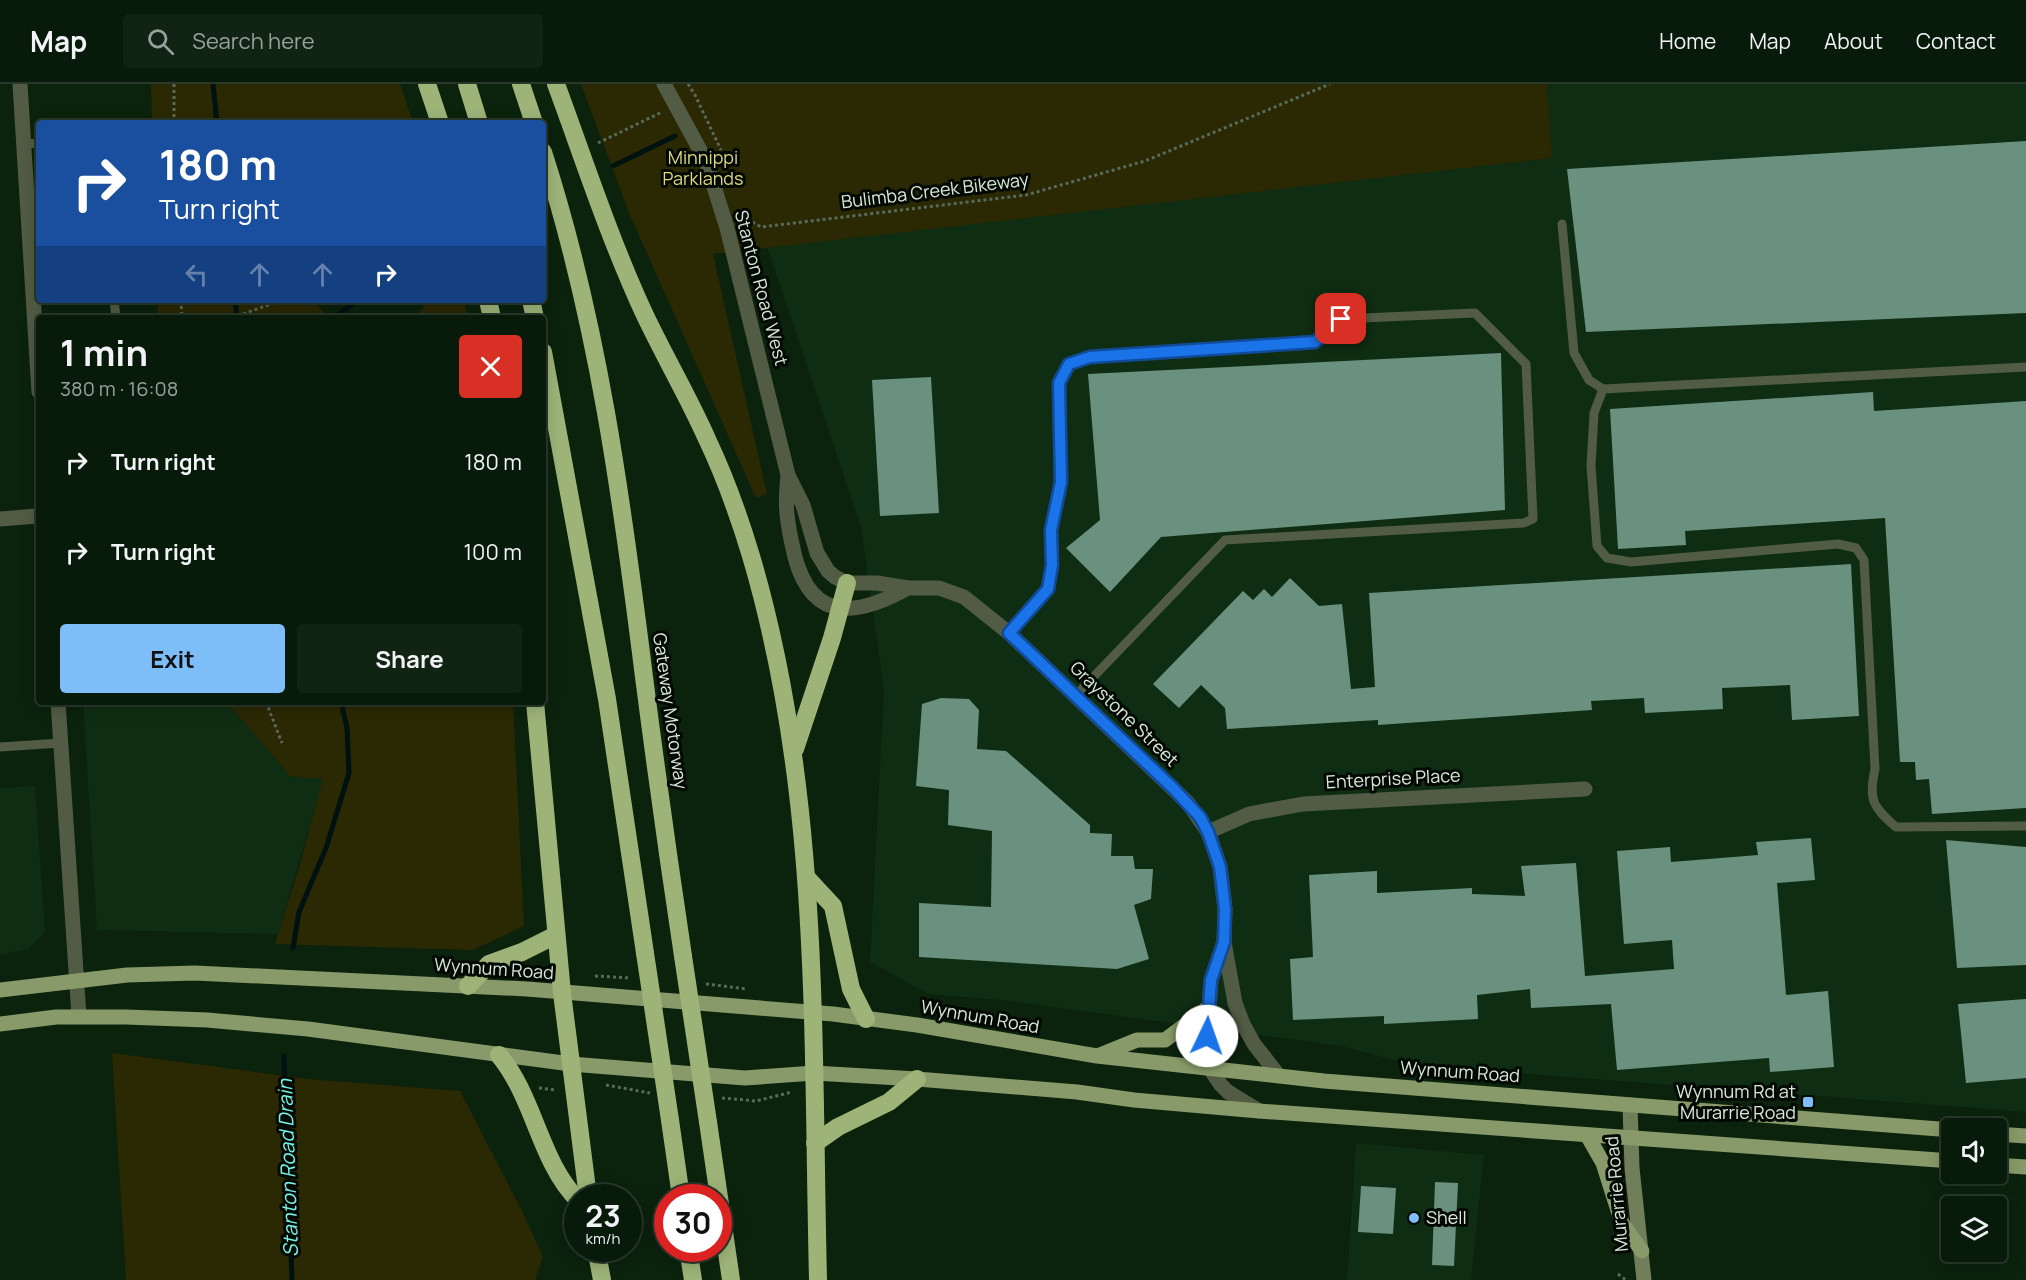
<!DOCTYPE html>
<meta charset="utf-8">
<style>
:root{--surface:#081a0a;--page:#112313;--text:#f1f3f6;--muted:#98a19c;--line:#29382b;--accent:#7dbef9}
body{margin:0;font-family:Manrope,sans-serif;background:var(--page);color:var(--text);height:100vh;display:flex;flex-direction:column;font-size:22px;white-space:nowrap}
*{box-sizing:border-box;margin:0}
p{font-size:20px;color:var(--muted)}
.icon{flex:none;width:33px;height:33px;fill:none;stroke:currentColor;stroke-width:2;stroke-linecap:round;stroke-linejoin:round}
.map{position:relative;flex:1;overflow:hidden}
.sheet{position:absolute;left:36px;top:231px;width:510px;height:390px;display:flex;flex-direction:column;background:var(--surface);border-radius:6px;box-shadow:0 3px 15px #0003,0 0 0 2px var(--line)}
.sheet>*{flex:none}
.hud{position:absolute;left:36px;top:36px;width:510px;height:183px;border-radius:6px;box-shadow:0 3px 15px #0003,0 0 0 2px var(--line);background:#1a4fa0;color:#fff;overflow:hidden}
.fabs{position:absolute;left:1941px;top:1034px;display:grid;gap:12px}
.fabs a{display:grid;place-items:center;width:66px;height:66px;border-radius:6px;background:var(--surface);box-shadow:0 3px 15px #0003,0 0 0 2px var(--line);font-size:30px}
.speed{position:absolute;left:564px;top:1100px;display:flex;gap:12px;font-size:30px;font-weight:700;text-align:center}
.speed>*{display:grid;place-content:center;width:78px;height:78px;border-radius:50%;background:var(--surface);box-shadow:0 3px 15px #0003,0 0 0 2px var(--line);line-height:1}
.speed small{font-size:15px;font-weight:400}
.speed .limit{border:9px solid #d22;background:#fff;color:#111}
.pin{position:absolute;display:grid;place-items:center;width:51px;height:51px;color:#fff;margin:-26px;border-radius:12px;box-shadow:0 3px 9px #0006}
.me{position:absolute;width:66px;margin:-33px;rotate:3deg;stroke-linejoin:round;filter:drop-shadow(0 0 4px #0008)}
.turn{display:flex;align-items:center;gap:21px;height:126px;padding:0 24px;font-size:27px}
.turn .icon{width:78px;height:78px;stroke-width:2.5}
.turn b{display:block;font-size:42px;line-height:51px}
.lanes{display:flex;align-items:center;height:57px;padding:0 24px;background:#0003;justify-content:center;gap:30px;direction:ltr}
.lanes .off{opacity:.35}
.round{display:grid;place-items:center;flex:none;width:63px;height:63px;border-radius:6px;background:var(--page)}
.summary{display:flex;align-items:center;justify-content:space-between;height:102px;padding:0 24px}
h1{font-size:36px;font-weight:700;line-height:45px}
.cta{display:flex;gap:12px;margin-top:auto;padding:12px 24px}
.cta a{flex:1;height:69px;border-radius:6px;background:var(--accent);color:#111;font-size:24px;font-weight:700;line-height:69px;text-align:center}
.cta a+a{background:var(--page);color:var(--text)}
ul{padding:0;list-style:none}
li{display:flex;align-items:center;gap:18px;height:90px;padding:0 24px}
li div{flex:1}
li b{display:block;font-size:22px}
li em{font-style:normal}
header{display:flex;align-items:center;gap:36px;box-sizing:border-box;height:84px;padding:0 30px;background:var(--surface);border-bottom:2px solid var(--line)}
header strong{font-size:28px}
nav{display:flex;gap:33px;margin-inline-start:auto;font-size:21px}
.search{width:420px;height:54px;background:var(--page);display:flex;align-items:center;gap:15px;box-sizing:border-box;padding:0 21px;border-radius:6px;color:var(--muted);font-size:22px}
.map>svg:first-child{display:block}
.built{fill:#0f2d12}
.green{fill:#2b2804}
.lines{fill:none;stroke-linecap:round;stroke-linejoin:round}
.stream{stroke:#001210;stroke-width:5}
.building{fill:#6a907f}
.path{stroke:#586b59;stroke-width:3;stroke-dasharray:3 3;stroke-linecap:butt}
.lane{stroke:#525b44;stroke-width:9}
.street{stroke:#525b44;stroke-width:15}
.secondary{stroke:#707e59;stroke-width:15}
.primary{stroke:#889a69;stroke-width:15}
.highway{stroke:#9db378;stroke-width:18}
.highway-bridge{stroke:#9db378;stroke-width:18}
.route-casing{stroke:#114b97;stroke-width:15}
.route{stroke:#1a73e8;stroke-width:10}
.poi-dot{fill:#7dbef9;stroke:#020903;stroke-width:2}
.labels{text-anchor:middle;stroke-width:6;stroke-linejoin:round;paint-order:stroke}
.park-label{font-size:18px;fill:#dfd87c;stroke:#020903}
.street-label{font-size:18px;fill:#dae8da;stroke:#020903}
.poi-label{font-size:18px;fill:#dae8da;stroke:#020903;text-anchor:end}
.water-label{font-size:20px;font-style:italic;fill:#76f5e8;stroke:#020903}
</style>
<header>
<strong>Map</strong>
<div class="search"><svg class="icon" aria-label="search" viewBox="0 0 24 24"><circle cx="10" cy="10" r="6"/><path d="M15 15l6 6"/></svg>Search here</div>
<nav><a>Home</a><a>Map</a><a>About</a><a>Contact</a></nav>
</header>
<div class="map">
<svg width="2026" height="1196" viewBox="0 0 2026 1196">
<rect width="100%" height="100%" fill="#0b220d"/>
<!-- built -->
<g class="built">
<polygon points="1547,0 2026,0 2026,1028 1411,981 1341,962 1001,916 928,910 870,878 884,606 861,443 767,162 1551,74"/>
<polygon points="83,618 227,618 290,692 324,694 278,850 97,846"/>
<polygon points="35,702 45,847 29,865 0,871 0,704"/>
<polygon points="1356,1059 1484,1071 1471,1196 1347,1196"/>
</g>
<!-- green -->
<g class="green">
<polygon points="151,0 400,0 413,39 152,39"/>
<polygon points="581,0 1547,0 1552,74 713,170 767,410 756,414 629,129"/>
<polygon points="158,216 312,216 329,234 158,234"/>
<polygon points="430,216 464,216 468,234 415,234"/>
<polygon points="227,618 513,618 524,842 473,866 275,860 300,780 323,695 290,692"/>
<polygon points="112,969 308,995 460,1007 523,1129 543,1173 535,1196 126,1196"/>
</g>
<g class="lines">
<!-- stream -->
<g class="stream">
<polyline points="213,0 217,39"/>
<polyline points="613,82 675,52"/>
<polyline points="235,216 237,234"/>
<polyline points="334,234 358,216"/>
<polyline points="293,864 299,828 326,764 349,689 347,644 341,618"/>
<polyline points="284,972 292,1196"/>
</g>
</g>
<!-- building -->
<g class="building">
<polygon points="2026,57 2026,229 1586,248 1567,85"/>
<polygon points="1501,269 1505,426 1161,453 1110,508 1066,464 1100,436 1088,290"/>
<polygon points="931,293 939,429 880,432 872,296"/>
<polygon points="1873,308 1874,327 2026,317 2026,724 1932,730 1929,695 1916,696 1915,678 1900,678 1885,434 1685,447 1686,461 1618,465 1610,325"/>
<polygon points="1851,480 1859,632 1792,636 1790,601 1722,604 1723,625 1645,629 1644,614 1591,617 1592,626 1378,641 1378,636 1227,645 1225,624 1201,601 1179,624 1153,600 1243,507 1253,516 1264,505 1272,513 1290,494 1319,522 1342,520 1351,605 1375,603 1369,509"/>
<polygon points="941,614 969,615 979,626 977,665 1006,667 1090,741 1090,749 1112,750 1111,772 1133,772 1135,785 1153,785 1151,815 1134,821 1149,875 1117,885 919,873 919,819 991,823 992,747 948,741 949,706 916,702 922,620"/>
<polygon points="1811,754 1815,796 1777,799 1786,911 1828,907 1834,983 1770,988 1769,974 1617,986 1611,920 1531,924 1530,905 1477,911 1478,935 1384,940 1384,932 1293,936 1290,875 1313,873 1309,791 1377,787 1377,809 1472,804 1472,810 1525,812 1521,782 1576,779 1585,892 1674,885 1672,856 1624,860 1617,767 1670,763 1671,778 1758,771 1756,758"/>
<polygon points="1946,756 2026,763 2026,881 1957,884"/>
<polygon points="2026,915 2026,994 1966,999 1958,920"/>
<polygon points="1435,1098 1458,1099 1454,1182 1432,1181"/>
<polygon points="1361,1102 1396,1104 1393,1150 1358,1148"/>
</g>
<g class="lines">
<!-- path -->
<g class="path">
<polyline points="174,0 174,39"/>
<polyline points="688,0 695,11 721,66"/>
<polyline points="598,59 662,28"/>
<polyline points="742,132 761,143 1026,111 1145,77 1330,0"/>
<polyline points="181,216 182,234"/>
<polyline points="232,234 282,216"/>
<polyline points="266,618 282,659"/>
<polyline points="595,892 631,894"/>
<polyline points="706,900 747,905"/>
<polyline points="606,1001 650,1009"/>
<polyline points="539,1004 556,1006"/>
<polyline points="722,1014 756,1017 792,1008"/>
<polyline points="1618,1190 1626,1196"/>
</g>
<!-- lane -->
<g class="lane">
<polyline points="24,60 39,59"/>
<polyline points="1562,140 1574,269 1589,296 1603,305 2026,283"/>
<polyline points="114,216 116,234"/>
<path d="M1603,305L1594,329L1591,382L1597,462L1607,474L1631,478L1838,460L1856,464L1864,476L1875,685C1868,716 1873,723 1896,743L2026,742"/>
<polyline points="1009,549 1048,505 1052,481 1051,446 1061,398 1059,299 1069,280 1090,273 1315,258 1341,235 1475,229 1526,280 1533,435 1524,439 1225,456 1076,611"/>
<polyline points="0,663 61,659"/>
</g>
<!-- street -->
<g class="street">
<polyline points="20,0 39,308"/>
<polyline points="664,0 706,77 727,144 788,391 803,421 817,469 828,487 835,493 847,499 877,499 908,504 939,504 964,513 1009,549 1188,719 1208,748 1220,783 1225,825 1224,858 1235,919 1243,940 1254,960 1279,992"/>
<path d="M788,391C785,420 786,432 792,460C806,535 849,537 908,504"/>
<polyline points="0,435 37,432"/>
<polyline points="58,618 79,932"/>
<polyline points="1208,748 1249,730 1303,720 1585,705"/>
<polyline points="1224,858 1211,896 1207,955 1210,985 1221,1001 1228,1008 1259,1027"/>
</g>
<!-- secondary -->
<polyline class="secondary" points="1630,1021 1632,1084 1644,1196"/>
<!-- primary -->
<g class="primary">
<polyline points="0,906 127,891 195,889 527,905 833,930 917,941 1097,972 1324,997 1952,1046"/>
<polyline points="0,940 56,933 126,933 207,936 308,945 571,980 745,994 814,989 917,995 1077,1008 1134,1016 1259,1027 1952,1077"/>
<polyline points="1100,971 1137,956 1165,956 1209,923"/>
<polyline points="1996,1050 2026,1052"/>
<polyline points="1587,1051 1603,1079 1622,1139 1642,1167"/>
<polyline points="1996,1081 2026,1083"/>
</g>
<!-- highway -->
<g class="highway">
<polyline points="427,0 440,39"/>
<polyline points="467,0 479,39"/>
<polyline points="521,0 534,39"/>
<path d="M556,0C584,76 609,153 643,227C663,270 688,312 707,355C725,393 739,432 751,472C821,709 812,951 818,1196"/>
<path d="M543,68C598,238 622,416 644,593C656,686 669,779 683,872"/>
<polyline points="488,216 492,234"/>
<polyline points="531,216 535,234"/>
<polyline points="543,268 607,615 645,869"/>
<polyline points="535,618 562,909 588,1113"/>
<polyline points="795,665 832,554 847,499"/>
<polyline points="807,794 833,822 851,905 866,935"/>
<polyline points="468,902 489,880 522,868 556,851"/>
<path d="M499,971C535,1015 540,1078 578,1116"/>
<polyline points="670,1036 681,1113"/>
<polyline points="708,1038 731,1196"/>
<polyline points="815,1059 838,1043 889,1018 917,995"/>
<polyline points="596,1164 602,1196"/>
<polyline points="688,1164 693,1196"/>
</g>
<!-- highway-bridge -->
<g class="highway-bridge">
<polyline points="645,869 670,1036"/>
<polyline points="683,872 708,1038"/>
</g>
</g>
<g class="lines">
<!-- route casing -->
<g class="route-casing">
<polyline id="route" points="1207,952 1211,896 1224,858 1225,825 1220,783 1208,748 1200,733 1173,704 1009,549 1048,505 1052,481 1051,446 1061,398 1059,299 1069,280 1090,273 1315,258 1341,235"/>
</g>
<!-- route -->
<use href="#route" class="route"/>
</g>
<!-- markers -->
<g class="poi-dot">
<rect x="1802" y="1012" width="12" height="12" rx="3"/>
<circle cx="1414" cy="1134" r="6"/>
</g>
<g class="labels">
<!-- park labels -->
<g class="park-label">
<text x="703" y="80">Minnippi<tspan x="703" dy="21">Parklands</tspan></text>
</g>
<!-- street labels -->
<g class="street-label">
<text transform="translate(935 107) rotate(-7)" y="6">Bulimba Creek Bikeway</text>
<text transform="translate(761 204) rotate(75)" y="6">Stanton Road West</text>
<text transform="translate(670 627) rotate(82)" y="6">Gateway Motorway</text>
<text transform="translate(1124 630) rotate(44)" y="6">Graystone Street</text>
<text transform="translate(1393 695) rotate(-3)" y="6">Enterprise Place</text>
<text transform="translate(494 885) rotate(4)" y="6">Wynnum Road</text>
<text transform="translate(980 933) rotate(10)" y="6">Wynnum Road</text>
<text transform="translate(1460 988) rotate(4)" y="6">Wynnum Road</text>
<text transform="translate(1617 1110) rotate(-95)" y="6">Murarrie Road</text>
</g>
<!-- poi labels -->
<g class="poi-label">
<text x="1796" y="1014">Wynnum Rd at<tspan x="1796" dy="21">Murarrie Road</tspan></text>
<text x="1426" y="1140" text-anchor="start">Shell</text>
</g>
<!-- water labels -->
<g class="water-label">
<text transform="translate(288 1084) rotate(-92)" y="7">Stanton Road Drain</text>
</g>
</g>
</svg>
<div class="fabs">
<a><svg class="icon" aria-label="sound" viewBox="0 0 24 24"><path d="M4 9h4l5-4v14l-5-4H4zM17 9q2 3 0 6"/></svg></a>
<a><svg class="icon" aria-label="layers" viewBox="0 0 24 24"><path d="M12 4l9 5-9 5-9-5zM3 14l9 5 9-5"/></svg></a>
</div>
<div class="speed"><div>23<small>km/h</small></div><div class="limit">30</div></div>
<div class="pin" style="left:1341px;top:235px;background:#d93025"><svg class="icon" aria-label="arrive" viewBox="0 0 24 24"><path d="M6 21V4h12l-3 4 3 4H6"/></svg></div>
<svg class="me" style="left:1207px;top:952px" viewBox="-20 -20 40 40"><circle r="19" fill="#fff"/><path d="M0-13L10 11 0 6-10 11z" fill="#1a73e8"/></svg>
<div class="hud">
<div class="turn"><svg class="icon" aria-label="right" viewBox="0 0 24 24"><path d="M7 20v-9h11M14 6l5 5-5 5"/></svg><div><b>180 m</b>Turn right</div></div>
<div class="lanes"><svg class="icon off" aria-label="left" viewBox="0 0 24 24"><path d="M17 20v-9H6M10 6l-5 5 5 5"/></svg><svg class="icon off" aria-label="ahead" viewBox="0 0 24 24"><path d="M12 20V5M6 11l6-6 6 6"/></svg><svg class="icon off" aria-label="ahead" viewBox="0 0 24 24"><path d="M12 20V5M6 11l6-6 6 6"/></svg><svg class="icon" aria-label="right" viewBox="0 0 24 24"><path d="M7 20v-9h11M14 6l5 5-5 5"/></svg></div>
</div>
<section class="sheet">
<div class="summary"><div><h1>1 min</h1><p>380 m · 16:08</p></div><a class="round" style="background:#d93025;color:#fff"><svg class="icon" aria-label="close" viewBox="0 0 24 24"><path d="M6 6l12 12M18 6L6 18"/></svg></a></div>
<ul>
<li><svg class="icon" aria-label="right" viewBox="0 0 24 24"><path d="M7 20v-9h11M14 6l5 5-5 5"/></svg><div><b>Turn right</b></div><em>180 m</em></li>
<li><svg class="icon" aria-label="right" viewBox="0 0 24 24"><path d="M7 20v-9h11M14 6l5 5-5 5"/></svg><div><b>Turn right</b></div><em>100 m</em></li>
</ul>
<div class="cta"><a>Exit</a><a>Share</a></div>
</section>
</div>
